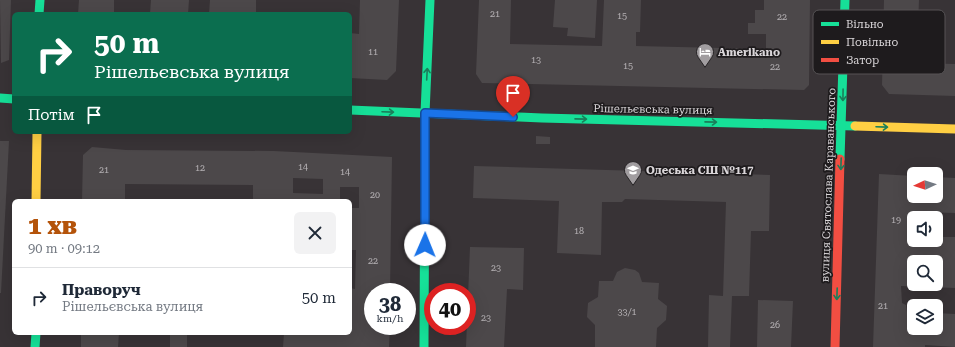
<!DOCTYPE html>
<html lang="uk">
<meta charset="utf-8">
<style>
:root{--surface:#fff;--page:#f2f2f3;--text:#1f2937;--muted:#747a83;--line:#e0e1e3;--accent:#b45309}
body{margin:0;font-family:"Roboto Serif",serif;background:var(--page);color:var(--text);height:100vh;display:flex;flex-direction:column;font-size:15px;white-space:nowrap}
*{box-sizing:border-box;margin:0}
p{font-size:13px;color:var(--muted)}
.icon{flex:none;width:22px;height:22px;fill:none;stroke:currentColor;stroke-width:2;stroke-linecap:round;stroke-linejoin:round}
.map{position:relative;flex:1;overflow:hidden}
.side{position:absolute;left:12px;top:199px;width:340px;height:136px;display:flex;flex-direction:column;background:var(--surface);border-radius:6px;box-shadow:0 4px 16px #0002}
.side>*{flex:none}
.banner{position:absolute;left:12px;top:12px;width:340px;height:122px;border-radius:6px;box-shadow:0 4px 16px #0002;background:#0b6e4f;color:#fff;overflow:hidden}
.needle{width:26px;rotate:266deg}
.buttons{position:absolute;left:907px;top:167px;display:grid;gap:8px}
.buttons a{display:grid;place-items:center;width:36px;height:36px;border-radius:6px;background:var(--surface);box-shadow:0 4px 16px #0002;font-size:20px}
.speed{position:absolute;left:364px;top:283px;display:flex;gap:8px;font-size:20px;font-weight:700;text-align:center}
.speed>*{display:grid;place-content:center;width:52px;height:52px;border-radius:50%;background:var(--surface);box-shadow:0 4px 16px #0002;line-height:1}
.speed small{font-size:10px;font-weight:400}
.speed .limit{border:6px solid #d22;background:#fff;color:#111}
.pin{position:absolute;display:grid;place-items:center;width:34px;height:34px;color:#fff;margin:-41px -17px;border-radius:50% 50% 50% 0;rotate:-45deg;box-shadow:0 0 4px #0007}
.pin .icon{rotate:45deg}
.me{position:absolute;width:44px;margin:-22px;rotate:1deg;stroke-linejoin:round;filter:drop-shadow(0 0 3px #0008)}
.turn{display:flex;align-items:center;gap:14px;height:84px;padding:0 16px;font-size:18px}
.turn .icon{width:52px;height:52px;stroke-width:2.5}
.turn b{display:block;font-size:28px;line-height:34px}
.then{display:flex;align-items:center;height:38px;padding:0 16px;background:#0003;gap:8px;font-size:15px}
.round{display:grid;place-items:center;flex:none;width:42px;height:42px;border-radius:6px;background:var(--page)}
.head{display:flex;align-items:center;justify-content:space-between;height:68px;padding:0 16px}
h1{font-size:24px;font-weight:800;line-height:30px;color:var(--accent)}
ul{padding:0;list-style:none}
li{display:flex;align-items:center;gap:12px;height:60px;padding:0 16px;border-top:1px solid var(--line)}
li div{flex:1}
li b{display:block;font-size:15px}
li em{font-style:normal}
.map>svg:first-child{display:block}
.building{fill:#4c484a;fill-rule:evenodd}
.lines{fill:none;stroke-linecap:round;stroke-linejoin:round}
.fast{stroke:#16e098;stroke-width:9}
.slow{stroke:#ffcf43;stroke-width:9}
.jam{stroke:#f24e42;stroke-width:9}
.oneway{stroke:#1a7e5a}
.route-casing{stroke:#114b97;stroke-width:10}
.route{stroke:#1a73e8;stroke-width:7}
.labels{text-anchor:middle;stroke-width:3.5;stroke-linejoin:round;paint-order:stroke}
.number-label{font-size:9px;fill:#b6b2b5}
.poi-label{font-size:11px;font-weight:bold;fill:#dad6d9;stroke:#1e1b1d;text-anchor:start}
.street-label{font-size:11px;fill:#dad6d9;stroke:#1e1b1d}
.key{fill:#1e1b1d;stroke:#565355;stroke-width:1}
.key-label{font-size:11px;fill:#dad6d9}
</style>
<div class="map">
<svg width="955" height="347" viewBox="0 0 955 347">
<rect width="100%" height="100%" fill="#383336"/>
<!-- building -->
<g class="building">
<polygon points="0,0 11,0 9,60 1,63"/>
<polygon points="79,0 114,0 114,14 78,14"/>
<polygon points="151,0 189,0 188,14 150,14"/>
<polygon points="210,0 256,0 256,14 209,14"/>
<polygon points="360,0 399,0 396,71 387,80 350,78 350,33 359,34"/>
<polygon points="479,0 511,0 510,44 602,46 604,0 641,0 640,32 636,32 636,46 766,49 766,34 748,34 748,23 755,23 755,10 764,10 764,0 810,0 809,85 804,90 482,83 476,74"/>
<polygon points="555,0 597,0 595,38 567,36 568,28 553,27"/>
<polygon points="884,0 919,0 917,52 913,52 913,63 955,64 955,96 889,94 882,85"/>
<polygon points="536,136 550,137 550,144 536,144"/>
<polygon points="0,141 9,141 1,293 0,293"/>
<path d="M92,147L126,150L274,151L392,157L390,292H373V326H390L389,347H283L284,333H350V288L355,289L356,250H350V208H359V187H340V201H253V185L125,184V201H82L83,155ZM293,178L323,179V194L293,193Z"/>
<polygon points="474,166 770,175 769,231 751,231 749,296 732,296 730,347 708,347 709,295 723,296 726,202 625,199 622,202 602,202 601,255 557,253 559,201 473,198"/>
<path d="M879,174L914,176V196H936V177L955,178V213L922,212L921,218H914V240H936V237H955V288L901,286L902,303L906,305L907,312H914V328H936V313L955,314V347L925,345V347H873ZM914,262H936V284H914Z"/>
<polygon points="470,247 524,248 523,290 507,289 504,347 466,347"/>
<polygon points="625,268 635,270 639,273 642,282 659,283 658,299 667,306 666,320 657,328 656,347 595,347 595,325 587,317 588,303 598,297 599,281 613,281 617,272"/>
<polygon points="758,300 793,301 791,347 757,347"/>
<polygon points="81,333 119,333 118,347 81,347"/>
<rect x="170" y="333" width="17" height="14"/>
</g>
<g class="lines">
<!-- fast -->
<g class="fast">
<polyline points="39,14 40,0"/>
<polyline points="0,98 14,99"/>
<polyline points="350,110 542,118 855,126"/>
<polyline points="840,159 845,0"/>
<polyline points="35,347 36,333"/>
<polyline points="424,347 425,113 430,0"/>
</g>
<!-- slow -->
<g class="slow">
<polyline points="855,126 955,129"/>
<polyline points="36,201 37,132"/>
</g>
<!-- jam -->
<polyline class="jam" points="835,347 840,159"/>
</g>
<!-- one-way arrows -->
<defs><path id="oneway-shaft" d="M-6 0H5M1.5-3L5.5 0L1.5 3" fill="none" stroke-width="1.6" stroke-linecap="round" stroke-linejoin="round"/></defs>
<g class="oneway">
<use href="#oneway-shaft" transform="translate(427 74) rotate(-87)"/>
<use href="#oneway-shaft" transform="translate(843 95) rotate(91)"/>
<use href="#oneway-shaft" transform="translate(388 112) rotate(2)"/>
<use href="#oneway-shaft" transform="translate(581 119) rotate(1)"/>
<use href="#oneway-shaft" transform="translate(711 122) rotate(1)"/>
<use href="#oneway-shaft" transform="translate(882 127) rotate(2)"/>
<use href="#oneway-shaft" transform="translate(841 164) rotate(92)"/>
<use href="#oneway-shaft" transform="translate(837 294) rotate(92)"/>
</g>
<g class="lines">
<!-- route casing -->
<g class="route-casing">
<polyline id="route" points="425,245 425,113 513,117"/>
</g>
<!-- route -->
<use href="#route" class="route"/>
</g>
<!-- icons -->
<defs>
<g id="hotel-pin" transform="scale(0.9)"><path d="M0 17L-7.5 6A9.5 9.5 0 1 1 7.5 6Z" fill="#a19da0" stroke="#1e1b1d"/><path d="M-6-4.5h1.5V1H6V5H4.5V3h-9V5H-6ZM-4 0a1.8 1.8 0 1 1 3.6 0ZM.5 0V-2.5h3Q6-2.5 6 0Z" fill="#fff"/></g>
<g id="school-pin" transform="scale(0.9)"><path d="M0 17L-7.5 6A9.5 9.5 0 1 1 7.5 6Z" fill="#a19da0" stroke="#1e1b1d"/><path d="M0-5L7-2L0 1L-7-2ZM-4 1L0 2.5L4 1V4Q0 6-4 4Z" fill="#fff"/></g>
</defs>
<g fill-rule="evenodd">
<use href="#hotel-pin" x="705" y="52"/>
<use href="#school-pin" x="633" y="170"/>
</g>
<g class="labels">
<!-- number labels -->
<g class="number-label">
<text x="495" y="17">21</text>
<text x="622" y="19">15</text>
<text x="782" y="20">22</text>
<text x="373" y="55">11</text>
<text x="536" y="63">13</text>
<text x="628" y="69">15</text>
<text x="775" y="70">22</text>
<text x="303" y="170">14</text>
<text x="200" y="171">12</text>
<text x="104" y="173">21</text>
<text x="345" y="175">14</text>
<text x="375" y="198">20</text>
<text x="896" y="223">19</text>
<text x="579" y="234">18</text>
<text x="373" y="264">22</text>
<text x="496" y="271">23</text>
<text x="883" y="309">21</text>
<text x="627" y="315">33/1</text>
<text x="486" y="321">23</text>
<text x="775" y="328">26</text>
</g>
<!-- poi labels -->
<g class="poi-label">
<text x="718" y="56">Amerikano</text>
<text x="646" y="174">Одеська СШ №117</text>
</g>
<!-- street labels -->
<g class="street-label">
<text transform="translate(653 109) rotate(1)" y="4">Рішельєвська вулиця</text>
<text transform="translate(828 185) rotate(-88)" y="4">вулиця Святослава Караванського</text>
</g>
</g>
<!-- legend -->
<rect x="813" y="10" width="132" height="64" rx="6" class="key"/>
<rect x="821" y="22" width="18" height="4" fill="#16e098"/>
<rect x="821" y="40" width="18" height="4" fill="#ffcf43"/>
<rect x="821" y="58" width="18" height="4" fill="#f24e42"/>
<g class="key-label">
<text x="846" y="28">Вільно</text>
<text x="846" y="46">Повільно</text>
<text x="846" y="64">Затор</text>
</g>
</svg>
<div class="buttons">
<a><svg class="needle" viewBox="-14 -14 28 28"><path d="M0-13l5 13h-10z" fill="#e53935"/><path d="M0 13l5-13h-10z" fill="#747a83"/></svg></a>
<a><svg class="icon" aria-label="sound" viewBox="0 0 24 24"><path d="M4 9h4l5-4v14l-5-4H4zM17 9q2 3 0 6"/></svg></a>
<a><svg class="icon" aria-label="search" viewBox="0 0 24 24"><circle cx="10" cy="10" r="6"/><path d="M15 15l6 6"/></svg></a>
<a><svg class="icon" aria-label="layers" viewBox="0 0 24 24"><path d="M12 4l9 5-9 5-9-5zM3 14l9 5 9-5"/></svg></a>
</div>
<div class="speed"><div>38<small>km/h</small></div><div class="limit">40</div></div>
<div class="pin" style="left:513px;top:117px;background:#d93025"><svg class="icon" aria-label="arrive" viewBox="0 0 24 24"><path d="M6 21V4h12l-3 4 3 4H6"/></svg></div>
<svg class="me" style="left:425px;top:245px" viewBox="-20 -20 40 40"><circle r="19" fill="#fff"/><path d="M0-13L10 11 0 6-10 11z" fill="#1a73e8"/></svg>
<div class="banner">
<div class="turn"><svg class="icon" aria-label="right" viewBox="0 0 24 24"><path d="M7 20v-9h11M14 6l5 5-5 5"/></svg><div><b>50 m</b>Рішельєвська вулиця</div></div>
<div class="then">Потім<svg class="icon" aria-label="arrive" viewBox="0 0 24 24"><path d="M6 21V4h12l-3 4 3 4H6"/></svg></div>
</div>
<section class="side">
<div class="head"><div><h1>1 хв</h1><p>90 m · 09:12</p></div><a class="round"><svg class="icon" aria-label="close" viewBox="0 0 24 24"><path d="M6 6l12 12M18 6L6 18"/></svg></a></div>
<ul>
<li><svg class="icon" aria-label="right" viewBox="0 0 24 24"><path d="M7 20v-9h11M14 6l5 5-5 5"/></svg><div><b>Праворуч</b><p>Рішельєвська вулиця</p></div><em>50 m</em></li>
</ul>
</section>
</div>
